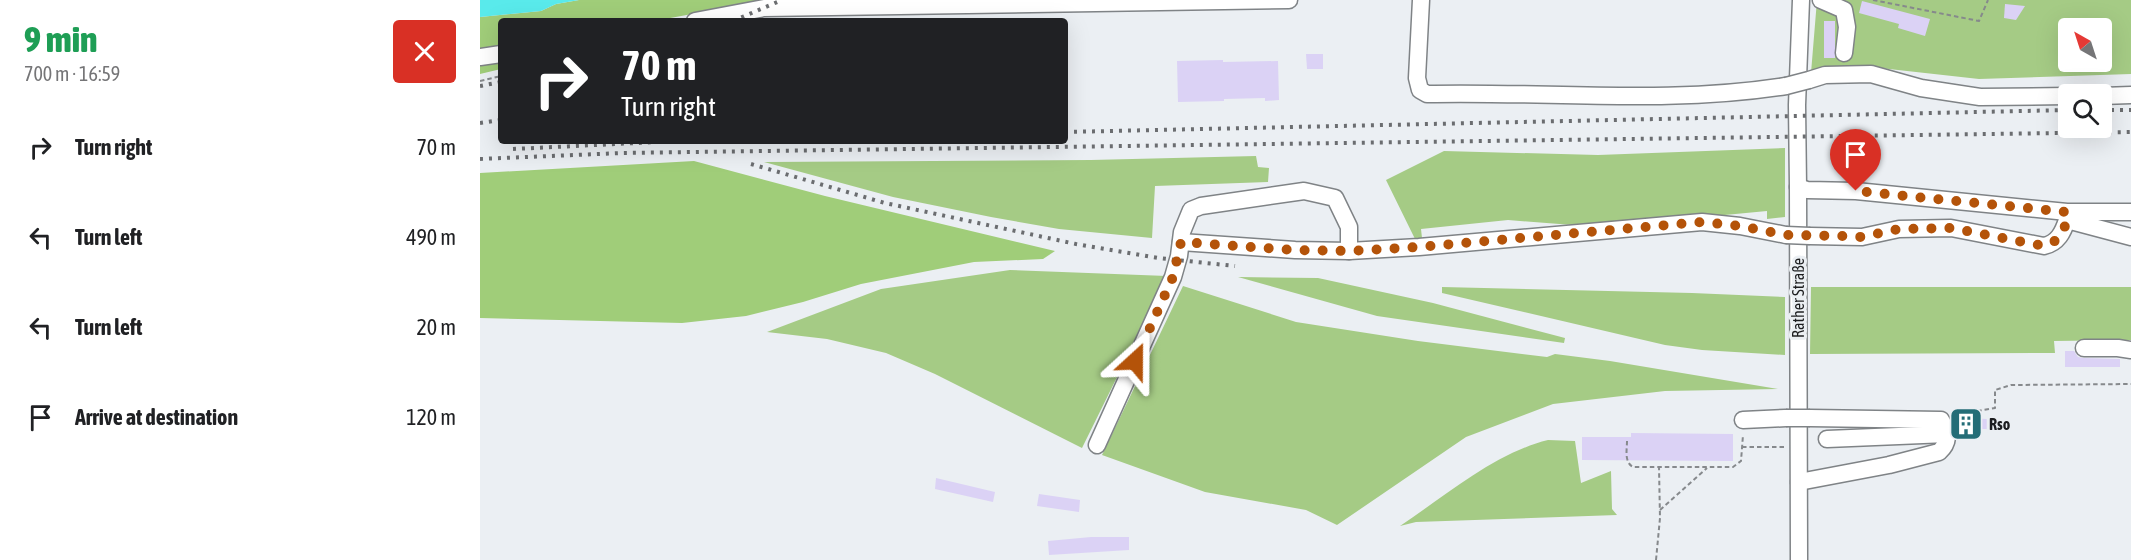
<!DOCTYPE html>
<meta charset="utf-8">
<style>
:root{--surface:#fff;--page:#f6f6f6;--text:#202124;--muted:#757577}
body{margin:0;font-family:"Asap Condensed",sans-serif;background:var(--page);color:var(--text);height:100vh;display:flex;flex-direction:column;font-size:22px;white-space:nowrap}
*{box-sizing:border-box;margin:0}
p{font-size:20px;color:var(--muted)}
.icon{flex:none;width:33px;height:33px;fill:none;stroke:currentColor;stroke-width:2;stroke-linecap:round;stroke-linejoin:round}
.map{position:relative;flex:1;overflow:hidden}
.panel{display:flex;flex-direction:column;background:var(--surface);width:480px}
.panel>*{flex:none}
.banner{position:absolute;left:18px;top:18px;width:570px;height:126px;border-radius:6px;box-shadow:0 6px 24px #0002;background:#202124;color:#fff;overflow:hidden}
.needle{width:39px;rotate:321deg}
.fabs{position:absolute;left:1578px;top:18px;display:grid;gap:12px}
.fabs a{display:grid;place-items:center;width:54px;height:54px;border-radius:6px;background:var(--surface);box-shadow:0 6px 24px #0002;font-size:30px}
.pin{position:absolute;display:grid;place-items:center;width:51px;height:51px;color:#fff;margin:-62px -26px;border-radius:50% 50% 50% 0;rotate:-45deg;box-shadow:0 0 6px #0007}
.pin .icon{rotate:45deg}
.me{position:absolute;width:66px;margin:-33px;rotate:24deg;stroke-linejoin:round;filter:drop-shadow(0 0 4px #0008)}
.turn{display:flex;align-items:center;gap:21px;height:126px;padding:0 24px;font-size:27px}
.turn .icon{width:78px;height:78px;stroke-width:2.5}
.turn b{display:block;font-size:42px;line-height:51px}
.round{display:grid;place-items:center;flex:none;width:63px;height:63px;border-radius:6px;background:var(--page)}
.head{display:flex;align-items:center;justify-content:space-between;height:102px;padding:0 24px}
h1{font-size:36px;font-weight:800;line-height:45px;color:#1e9e55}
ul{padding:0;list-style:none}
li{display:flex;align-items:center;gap:18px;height:90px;padding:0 24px}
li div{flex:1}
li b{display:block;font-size:22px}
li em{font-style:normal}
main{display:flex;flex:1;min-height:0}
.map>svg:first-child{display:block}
.green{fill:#a5cb85;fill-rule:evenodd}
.forest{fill:#a0cd79}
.water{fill:#59eaeb}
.building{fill:#dbd2f5}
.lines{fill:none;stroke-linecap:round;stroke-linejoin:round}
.minor-casing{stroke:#7f8386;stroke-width:19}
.path{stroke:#86898c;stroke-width:2;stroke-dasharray:4.5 3;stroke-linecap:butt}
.minor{stroke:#fff;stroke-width:16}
.rail{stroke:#6b6d70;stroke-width:4;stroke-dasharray:3 6;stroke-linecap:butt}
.minor-bridge-casing{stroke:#7f8386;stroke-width:19;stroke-linecap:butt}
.minor-bridge{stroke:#fff;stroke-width:16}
.route{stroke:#b45309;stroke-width:10;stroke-dasharray:0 18}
.labels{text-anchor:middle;stroke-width:6;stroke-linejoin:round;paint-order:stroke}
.street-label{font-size:16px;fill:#1c1d1f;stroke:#ebeff3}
.poi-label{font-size:16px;font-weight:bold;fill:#1c1d1f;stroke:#ebeff3;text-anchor:start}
</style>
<main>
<section class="panel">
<div class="head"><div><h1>9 min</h1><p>700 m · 16:59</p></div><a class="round" style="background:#d93025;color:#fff"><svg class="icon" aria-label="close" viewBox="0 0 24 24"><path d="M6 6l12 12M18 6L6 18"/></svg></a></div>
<ul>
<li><svg class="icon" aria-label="right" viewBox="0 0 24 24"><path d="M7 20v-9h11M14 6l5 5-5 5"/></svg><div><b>Turn right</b></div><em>70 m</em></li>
<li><svg class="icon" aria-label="left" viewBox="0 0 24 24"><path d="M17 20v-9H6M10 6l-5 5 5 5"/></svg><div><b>Turn left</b></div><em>490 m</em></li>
<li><svg class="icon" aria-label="left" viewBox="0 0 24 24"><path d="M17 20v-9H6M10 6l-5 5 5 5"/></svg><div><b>Turn left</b></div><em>20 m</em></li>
<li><svg class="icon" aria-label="arrive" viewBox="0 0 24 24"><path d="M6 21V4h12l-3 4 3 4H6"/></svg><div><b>Arrive at destination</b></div><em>120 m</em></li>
</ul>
</section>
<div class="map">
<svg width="1651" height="560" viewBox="0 0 1651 560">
<rect width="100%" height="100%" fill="#ebeff3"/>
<!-- green -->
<g class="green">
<path d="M1337,0H1651V74L1499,79L1373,65L1331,73ZM1588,28H1622V62H1588Z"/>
<polygon points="1305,148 1305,217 1287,219 1287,211 1118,227 1028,220 941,229 942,238 936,241 906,180 964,151 1118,155"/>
<polygon points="776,156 778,167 789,168 788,182 675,186 672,238 579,229 511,217 413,197 284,162 611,160"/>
<polygon points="530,270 687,276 602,448 455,374 406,353 347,339 287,332 401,289"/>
<polygon points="758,277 838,278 953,303 1085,338 1084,343 897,316"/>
<polygon points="703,286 816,322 938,341 1067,357 1075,354 1130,361 1298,389 1185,391 1073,404 986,437 857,525 826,510 725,492 622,455"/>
<polygon points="962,287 1212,293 1305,297 1305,355 1222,350 1185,345 962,293"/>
<polygon points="1331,287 1651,287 1651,340 1574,341 1575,353 1330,354"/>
<path d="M1068,440L1095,441L1101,483L1131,471L1132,509L1137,515L936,522L920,526C965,496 1015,453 1068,440Z"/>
</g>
<!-- forest -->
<g class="forest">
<polygon points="99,0 288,0 174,21 21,21 21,69 0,74 0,17 61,11 76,4"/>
<polygon points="214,161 345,196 575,251 563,259 494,262 381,284 323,302 266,316 202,323 0,318 0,173"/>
</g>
<!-- water -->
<polygon class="water" points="0,0 99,0 76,4 61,11 0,17"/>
<!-- building -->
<g class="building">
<polygon points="1382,1 1450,19 1445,36 1418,28 1419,24 1379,13"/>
<polygon points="1525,4 1545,6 1536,20 1524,18"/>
<rect x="1344" y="21" width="11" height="37"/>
<polygon points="826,54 843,54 843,69 827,69"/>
<polygon points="743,60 743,62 798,61 799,100 785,101 785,98 744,99 744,101 698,102 697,61"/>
<polygon points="1585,351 1594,351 1598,357 1603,358 1640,359 1640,367 1585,367"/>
<polygon points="1476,417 1521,420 1521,429 1476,429"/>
<polygon points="1151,433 1253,434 1253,461 1102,460 1102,437 1151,437"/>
<polygon points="456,478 515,492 513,502 455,489"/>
<polygon points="559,494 600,500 599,512 557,506"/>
<polygon points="611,537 649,537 649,550 569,555 568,541"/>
</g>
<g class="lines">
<!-- minor casing -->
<g class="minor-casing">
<g id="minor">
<path d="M941,0L937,78L940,90L947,94C1067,91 1187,105 1306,86"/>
<polyline points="1341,0 1364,10 1367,27 1364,53"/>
<polyline points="215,21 284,8 809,0"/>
<polyline points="0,57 21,54"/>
<polyline points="1329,80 1345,75 1391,74 1441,88 1500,97 1588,96"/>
<polyline points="1622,96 1651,95"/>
<polyline points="1318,187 1327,190 1376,191 1587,212 1651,212"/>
<polyline points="1587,213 1587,220 1651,237"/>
<path d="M1330,236L1382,237L1419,229L1471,228L1564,246C1578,243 1583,232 1587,220"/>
<polyline points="701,242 815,250 869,251 939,247 1222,222 1260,226 1306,235"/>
<polyline points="1604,348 1638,348 1651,350"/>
<polyline points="1263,420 1306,418"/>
<polyline points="1347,439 1467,434"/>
<polyline points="617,445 693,277 699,256 702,232 711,210 721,206 824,191 855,198 869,227 869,251"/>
<path d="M1319,482L1409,465L1459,452C1470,442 1468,431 1461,420L1330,418"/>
<polyline points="1319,560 1318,187 1317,105 1321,0"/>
</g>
</g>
<!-- path -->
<g class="path">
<polyline points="1393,0 1499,21 1508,0"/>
<polyline points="0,81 21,76"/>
<polyline points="1475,415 1515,408 1515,390 1531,385 1651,384"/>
<path d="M1147,441C1147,450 1144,462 1153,467H1253L1261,461L1263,435"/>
<polyline points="1262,447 1306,447"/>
<polyline points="1180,510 1227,468"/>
<polyline points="1176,560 1180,518 1179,467"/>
</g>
<!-- minor -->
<use href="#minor" class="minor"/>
<!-- rail -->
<g class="rail">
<polyline points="253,21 302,0"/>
<polyline points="0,86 21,82"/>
<polyline points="1622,110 1651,110"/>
<polyline points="0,123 21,120"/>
<polyline points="585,132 1588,110"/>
<polyline points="33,149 198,141"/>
<polyline points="0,159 143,153 1651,132"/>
<polyline points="271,164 405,203 596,244 678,258 755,266"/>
</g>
<!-- minor-bridge casing -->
<g class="minor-bridge-casing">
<g id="minor-bridge">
<polyline points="1306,86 1329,80"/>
<polyline points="1306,235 1330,236"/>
<polyline points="1306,418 1330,418"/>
</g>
</g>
<!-- minor-bridge -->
<use href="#minor-bridge" class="minor-bridge"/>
</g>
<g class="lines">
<!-- route -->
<path class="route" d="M655,361L693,277L701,242L814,250L869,251L939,247L1222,222L1260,226L1306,235L1364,236L1382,237L1419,229L1471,228L1564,246C1580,242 1587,228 1587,212L1376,191"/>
</g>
<!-- icons -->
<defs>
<g id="building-square" transform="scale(1.725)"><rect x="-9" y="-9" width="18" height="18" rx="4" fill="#246d77" stroke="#ebeff3"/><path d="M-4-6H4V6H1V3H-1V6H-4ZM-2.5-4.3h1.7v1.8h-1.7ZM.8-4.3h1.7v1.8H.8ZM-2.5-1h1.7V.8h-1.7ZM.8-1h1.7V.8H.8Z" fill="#fff"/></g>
</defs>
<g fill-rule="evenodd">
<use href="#building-square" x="1486" y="424"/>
</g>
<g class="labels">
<!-- street labels -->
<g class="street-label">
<text transform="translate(1318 298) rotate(-90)" y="6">Rather Straße</text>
</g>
<!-- poi labels -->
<g class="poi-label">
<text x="1509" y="430">Rso</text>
</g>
</g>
</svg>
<div class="fabs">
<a><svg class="needle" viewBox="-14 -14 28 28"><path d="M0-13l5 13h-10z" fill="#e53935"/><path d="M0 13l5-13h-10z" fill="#757577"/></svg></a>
<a><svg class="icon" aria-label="search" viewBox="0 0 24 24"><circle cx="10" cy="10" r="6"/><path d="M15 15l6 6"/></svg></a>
</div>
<div class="pin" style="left:1376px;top:191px;background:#d93025"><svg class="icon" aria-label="arrive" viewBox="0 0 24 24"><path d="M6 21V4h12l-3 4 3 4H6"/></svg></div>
<svg class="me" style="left:655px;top:361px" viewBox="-20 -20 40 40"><path d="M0-17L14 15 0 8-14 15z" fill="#b45309" stroke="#fff" stroke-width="4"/></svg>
<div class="banner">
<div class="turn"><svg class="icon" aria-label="right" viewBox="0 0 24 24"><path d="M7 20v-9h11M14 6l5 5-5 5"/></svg><div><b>70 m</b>Turn right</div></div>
</div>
</div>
</main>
